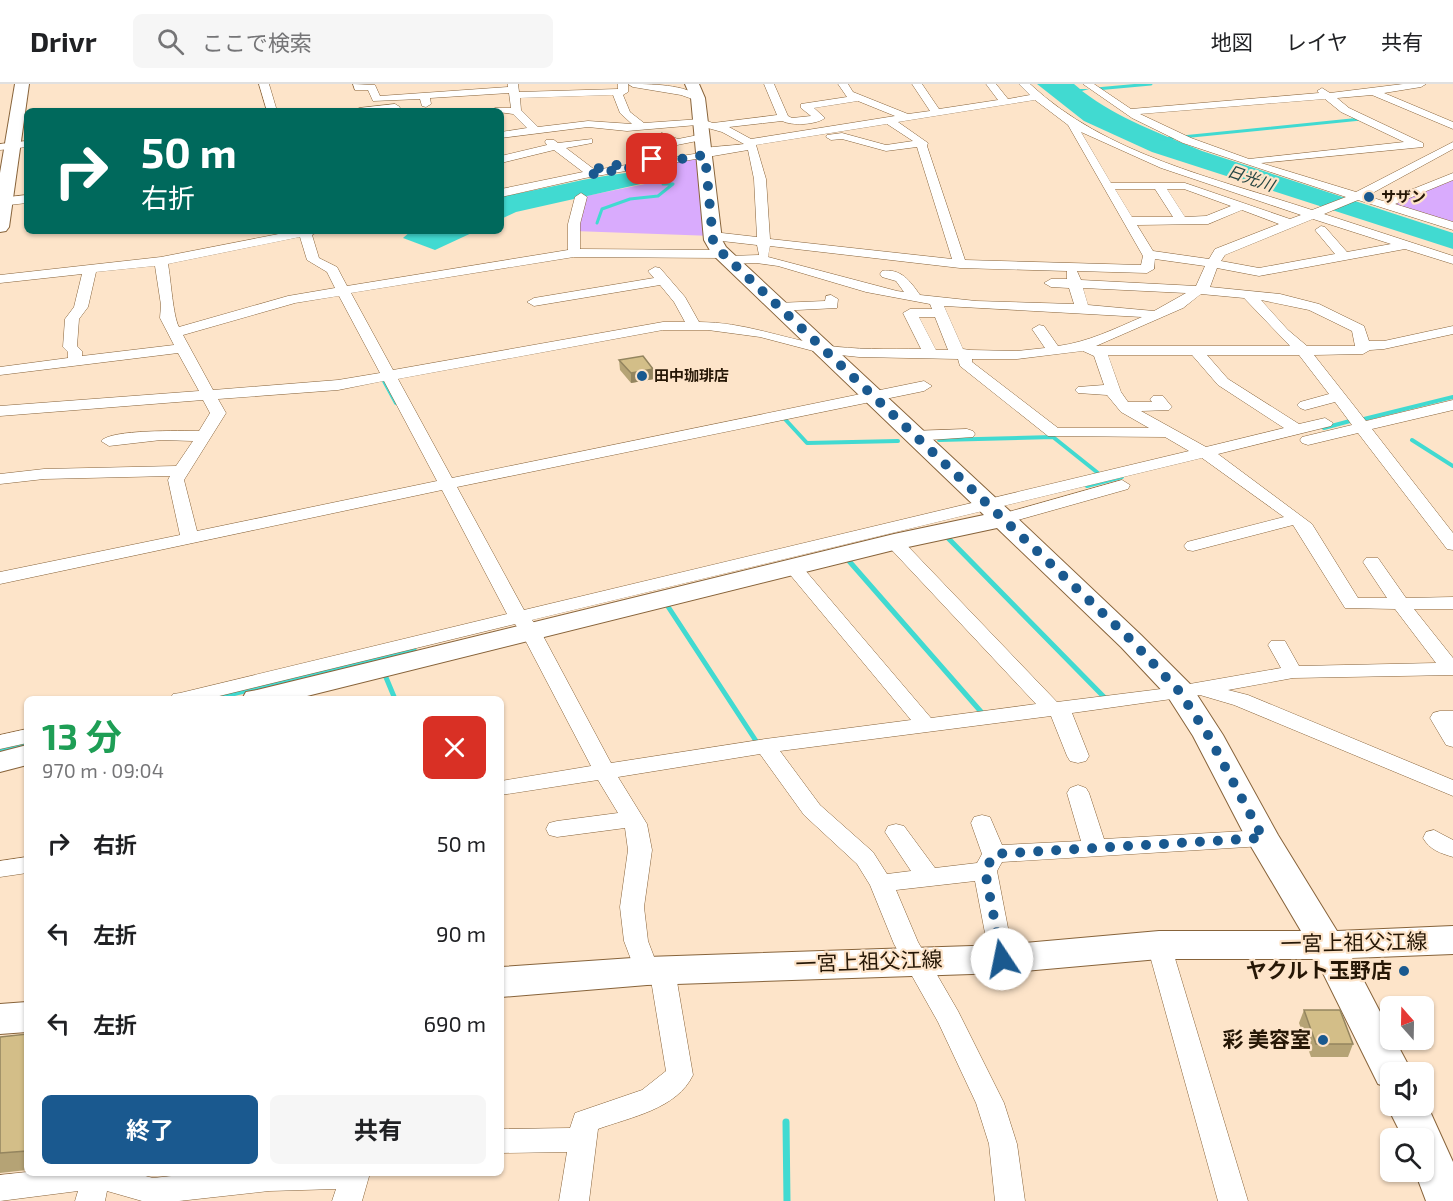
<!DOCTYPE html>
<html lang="ja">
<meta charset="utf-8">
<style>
:root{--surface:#fff;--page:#f6f6f6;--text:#202124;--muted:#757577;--line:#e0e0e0;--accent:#1a598f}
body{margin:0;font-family:"Exo 2","Noto Sans JP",sans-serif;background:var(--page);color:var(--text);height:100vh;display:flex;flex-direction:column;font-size:22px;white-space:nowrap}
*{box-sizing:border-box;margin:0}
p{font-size:20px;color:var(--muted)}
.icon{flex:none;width:33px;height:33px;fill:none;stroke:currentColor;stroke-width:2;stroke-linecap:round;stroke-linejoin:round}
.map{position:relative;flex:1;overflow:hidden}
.panel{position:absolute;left:24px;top:612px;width:480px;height:480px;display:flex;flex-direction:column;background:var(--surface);border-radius:9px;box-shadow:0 2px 4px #0004}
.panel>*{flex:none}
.hud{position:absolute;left:24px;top:24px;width:480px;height:126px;border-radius:9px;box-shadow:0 2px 4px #0004;background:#00695c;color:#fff;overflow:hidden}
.needle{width:39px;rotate:340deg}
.fabs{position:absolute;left:1380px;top:912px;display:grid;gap:12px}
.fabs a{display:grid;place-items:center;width:54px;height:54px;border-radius:9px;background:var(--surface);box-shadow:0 2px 4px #0004;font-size:30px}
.pin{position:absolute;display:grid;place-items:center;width:51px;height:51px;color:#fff;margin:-26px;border-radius:12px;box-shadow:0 3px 9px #0006}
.me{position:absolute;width:66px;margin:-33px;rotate:349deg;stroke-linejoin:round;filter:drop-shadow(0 0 4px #0008)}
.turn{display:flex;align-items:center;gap:21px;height:126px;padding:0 18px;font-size:27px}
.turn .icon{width:78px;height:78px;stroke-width:2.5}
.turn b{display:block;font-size:42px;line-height:51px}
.round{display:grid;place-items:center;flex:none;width:63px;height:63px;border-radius:9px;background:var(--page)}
.overview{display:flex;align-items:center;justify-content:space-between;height:102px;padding:0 18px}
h1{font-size:36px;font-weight:700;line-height:45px;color:#1e9e55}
.action{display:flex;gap:12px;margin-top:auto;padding:12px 18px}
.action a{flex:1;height:69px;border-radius:9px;background:var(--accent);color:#fff;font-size:24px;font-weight:700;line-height:69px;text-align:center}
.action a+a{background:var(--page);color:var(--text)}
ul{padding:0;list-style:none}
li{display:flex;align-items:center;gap:18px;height:90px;padding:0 18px}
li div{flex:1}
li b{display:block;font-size:22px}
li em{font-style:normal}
header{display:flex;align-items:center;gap:36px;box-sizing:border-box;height:84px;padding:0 30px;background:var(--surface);border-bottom:2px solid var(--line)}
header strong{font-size:28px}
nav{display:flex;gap:33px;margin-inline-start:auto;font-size:21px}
.search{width:420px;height:54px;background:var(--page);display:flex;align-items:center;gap:15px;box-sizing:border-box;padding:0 21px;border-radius:9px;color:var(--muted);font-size:22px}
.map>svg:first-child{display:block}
.green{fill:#d9abfd}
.water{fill:#41dad1}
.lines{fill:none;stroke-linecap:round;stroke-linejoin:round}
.stream-far3{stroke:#41dad1;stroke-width:3}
.stream-far2{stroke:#41dad1;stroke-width:4}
.stream-far1{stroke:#41dad1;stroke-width:5}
.stream{stroke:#41dad1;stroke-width:7}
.street-casing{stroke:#87633a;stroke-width:1}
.secondary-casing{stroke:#87633a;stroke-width:2}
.street{fill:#fff;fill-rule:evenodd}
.secondary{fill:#fff;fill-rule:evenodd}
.wall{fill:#b5a375}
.shaded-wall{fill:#94855f}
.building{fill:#d3be88;stroke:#94855f;stroke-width:1.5}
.route{stroke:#1a598f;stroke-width:10;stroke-dasharray:0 18}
.poi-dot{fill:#1a598f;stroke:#fde4c9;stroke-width:2}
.labels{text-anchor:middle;stroke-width:4.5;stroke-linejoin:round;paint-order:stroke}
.far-poi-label{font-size:15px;font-weight:bold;fill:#261706;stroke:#fde4c9;text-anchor:start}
.far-water-label{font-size:16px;font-style:italic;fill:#254542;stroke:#fde4c9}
.near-street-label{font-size:21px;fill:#261706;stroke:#fde4c9}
.near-poi-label{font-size:21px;font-weight:bold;fill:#261706;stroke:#fde4c9;text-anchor:end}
</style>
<header>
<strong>Drivr</strong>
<div class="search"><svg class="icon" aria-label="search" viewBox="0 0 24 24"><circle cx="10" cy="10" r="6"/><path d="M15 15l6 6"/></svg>ここで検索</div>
<nav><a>地図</a><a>レイヤ</a><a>共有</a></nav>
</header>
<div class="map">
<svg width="1453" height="1117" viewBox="0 0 1453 1117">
<rect width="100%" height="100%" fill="#fde4c9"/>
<!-- green -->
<g class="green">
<polygon points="705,71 713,152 574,147 581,113 650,99 639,82"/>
<polygon points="1453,94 1453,140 1392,120"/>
</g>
<!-- water -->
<g class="water">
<path d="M1037,0H1074L1080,5H1089L1082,7C1121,36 1157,48 1202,67L1453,149V165L1152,68L1084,37Z"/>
<path d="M626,89H638L645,99L516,128L501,135V112C543,106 583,94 626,89Z"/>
<polygon points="411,147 476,147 435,166 403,154"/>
</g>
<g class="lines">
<!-- stream-far3 -->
<g class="stream-far3">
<polyline points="1096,5 1151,0"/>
<polyline points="1162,55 1361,35"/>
<polyline points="597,139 602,125 630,115 658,112 673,100 663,100"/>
</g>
<!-- stream-far2 -->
<g class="stream-far2">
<polyline points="384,297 396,319"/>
<polyline points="783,333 807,359 898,357"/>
<polyline points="1364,335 1453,313"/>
<polyline points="1324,344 1350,337"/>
<polyline points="939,356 1053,353 1098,389"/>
<polyline points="1412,356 1453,382"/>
<polyline points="1087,402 1122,393"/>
</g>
<!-- stream-far1 -->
<g class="stream-far1">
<polyline points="947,453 1105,614"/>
<polyline points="849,477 983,630"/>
<polyline points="667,521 758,660"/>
<polyline points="390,589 385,591 395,615"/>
<polyline points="212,615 414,565"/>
<polyline points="0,665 27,659"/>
</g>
<!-- stream -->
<polyline class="stream" points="786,1038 787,1117"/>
<!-- street casing -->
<g class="street-casing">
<g id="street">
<polygon points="259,0 269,0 277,27 267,27"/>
<path d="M353,0L375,1L380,12L508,3V0H518L519,8L618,5V0H628V8L623,11L630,28L644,39L701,35L713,39L777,31L764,0H774L788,32L792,34L811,32L801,24V20L847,13L838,0H848L853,8L908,30L930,27L912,0H922L939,25L998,16L986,0H996L1008,15L1030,11L1019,0H1030C1106,71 1215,94 1312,126L1346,113L1183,59L1132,34L1083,0H1094L1131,25L1319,9L1317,7L1322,4L1330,9L1403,0H1426L1421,3L1384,9L1453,38V45L1372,11L1337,14L1349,24L1423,59V63L1261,79L1356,108L1453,58V65L1367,112L1383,117L1453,89V96L1395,120L1453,138V146L1358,116L1324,130L1453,172V180L1405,165L1259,192L1217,184L1210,203L1280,210L1319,220L1364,242L1369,257H1384L1453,242V250L1384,265L1370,266L1363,270L1314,271L1366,337L1453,316V326L1372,345L1453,449V466L1447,465L1358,349L1308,361L1302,359L1300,356L1302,353L1352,341L1335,318L1305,326L1300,324L1297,321L1300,318L1329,310L1299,271H1207L1228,295L1299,340L1325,334L1333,339L1331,342L1218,370L1312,440L1358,514H1387L1363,478L1366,474H1378L1406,514L1453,513V525H1414L1453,574V591L1293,594L1228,606L1248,611L1453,696V712L1234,621L1200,611L1072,629L1089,672L1086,677L1078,679L1070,677L1067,672L1051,632L780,667L820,721L873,768L887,790L911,787L885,748L888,742L896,740L904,742L935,784L977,779L982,770L971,739L974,733L982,731L990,733L1002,761L1081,757L1067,709L1070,704L1078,701L1086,704L1089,709L1104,755L1263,746L1271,748L1274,754L1271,760L1263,762L1002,778L997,787L1014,875L1011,882L1002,885L993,882L990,875L975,797L896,806L918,858L958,927L1004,1019L1017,1060L1025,1117H995L989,1060L976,1019L938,938L894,860L870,801L857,780L804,731L760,670L618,693L647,740L652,766L644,823L648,857L656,878L662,876L671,879L675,886L693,991C677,1025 631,1033 598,1045L589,1117H559L567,1068L501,1069V1045L570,1044L575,1029L642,1006L666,987L651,896L638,894L624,857L620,823L628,766L625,744L557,753L549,751L546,745L549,739L557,737L618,729L598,696L501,711V697L591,682L522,550L515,540L207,615H170L173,610L180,609L507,530L442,406L0,500V488L180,451L168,396L170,392L44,395L0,400V390L44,385L176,382L193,357L161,356L109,362L101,357C111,345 181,347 199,347L210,329L203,316L0,332V322L199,307L178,269L0,291V283L68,274V268L63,263L65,235L74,223L82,190L0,199V191L161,173L294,147H319L312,151L319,174L337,183L347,202L568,166V140L575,113L581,109L587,113L580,140V165L723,166L728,167V172L759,171L757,161L713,156L707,152L713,148L757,153L754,95L748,66L585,94L501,113V105L583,88L554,66L501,79V72L547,61L545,58L546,56H554L558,59L592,55V59L566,64L595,86L700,69V65C714,62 729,62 744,60L722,48L697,41L627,47L588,43L501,54V48L527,44L513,30L490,27L495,24H511L509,9L430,14L431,20L426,23L422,22L420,15L373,17L368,6H355ZM613,11L620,29L632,40L588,37L538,43L521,26L520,14ZM1325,15L1341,28L1404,58L1249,75L1191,54L1140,30ZM1035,16L1068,41L1143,172L1141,181L965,176L927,62L928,59L898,38ZM858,17L895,32L751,55L729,43L782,37C792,42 816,41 825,34L814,24ZM887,40L913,57L886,61L842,49L827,51L826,53L831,56L842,55L886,67L917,63L952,175L770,155L766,95L756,61ZM1081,48L1161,84L1301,131L1290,135L1185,99H1111ZM1115,105H1155L1173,133H1132ZM1167,105H1184L1231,122L1206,132L1185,133ZM1242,126L1279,140L1215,165L1209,175L1153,167L1137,141L1208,140ZM1313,135L1391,160L1347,168L1325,143L1321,142L1315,146L1335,170L1259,184L1221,177L1225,171ZM300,153L307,176L327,188L335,204L288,212L179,243C173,232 171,196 168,180ZM770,162L960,184L1067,187V195H1051L1044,199L1051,203L1069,204L1074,220L976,217L920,211C910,197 901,184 882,187L880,190L882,193L896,197L904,208L897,207L768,173ZM574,173L723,174V179L728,180L756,179L778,182L866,208L930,220L932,225H910L903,229L921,265C888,265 855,266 823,261C781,254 744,238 699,238L685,213L660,184L655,183L648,187L654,194L534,214L527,218L534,222L660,201L674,218L685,238H663L393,286L351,209ZM1155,175L1205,182L1196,202L1081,196L1077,187L1147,189L1154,185ZM155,182L161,221L160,234L174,261L82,272V267L77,262L79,235L88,223L96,188ZM1083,204L1186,209L1154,227L1088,221ZM1201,210L1244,214L1290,262H1096L1183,224ZM339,212L380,289L338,296L213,306L183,251L295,219ZM1261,216L1309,226L1352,247L1355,262H1307L1288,246ZM944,222L1142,233C1114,245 1088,258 1058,262L1044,242L1039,241L1032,245L1045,264L1017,267L970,266L963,265ZM919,233H935L948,266H936ZM663,246H708L760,253L821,269L859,273L958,275L960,282L1048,352L1165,353L1189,367L524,526L457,403L924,307L932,302L924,297L452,394L398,295ZM1083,267L1094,272L1104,301L1078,303L1075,306L1078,309L1107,311L1121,328L1149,344H1058L972,278V275H1017ZM1108,271H1192L1218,301L1284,344L1206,363L1141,327L1169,326L1172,323L1163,312H1153L1150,315L1152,318H1128L1121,308ZM384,297L437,397L197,447L184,396L226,329L218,315L338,306ZM1202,374L1284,433L1187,458L1184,462L1187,466L1193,467L1293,441L1345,524L1395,525L1436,579L1299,582L1285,557H1271L1268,561L1281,584L1161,605L1057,618L900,454H888L885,458L888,462L1036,620L931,634L799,479H787L784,483L787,487L911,636L765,655L611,679L541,548L532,536Z"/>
<path d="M628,0C651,0 685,0 703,14L698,17L681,11L633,3Z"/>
<polygon points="395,20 400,23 399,25 354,27 359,24"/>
<polygon points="662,49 678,55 703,50 708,53 707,55 677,61 658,54 657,52"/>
<polygon points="27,57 27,63 0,66 0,60"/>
<polygon points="27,111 27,119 0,122 0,114"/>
<polygon points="831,211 838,215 837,224 777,227 770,223 777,219 825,217 826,212"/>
<polygon points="967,345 973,347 975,350 973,353 914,357 906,352 914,347"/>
<polygon points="1122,396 1130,401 1128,405 1004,440 998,439 995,435 998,431"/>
<polygon points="1440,627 1453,627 1453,663 1446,661 1430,634 1433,629"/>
<polygon points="27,645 27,659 0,665 0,651"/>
<path d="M1434,746L1453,756V773C1440,769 1430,766 1423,754L1426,748Z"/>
<polygon points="27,773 27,789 0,793 0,777"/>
<polygon points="1159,852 1168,854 1171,861 1248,1117 1218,1117 1147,861 1150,854"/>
<polygon points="27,1088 134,1089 153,1094 199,1089 370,1089 362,1117 332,1117 336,1105 269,1107 179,1117 142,1117 107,1107 105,1117 75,1117 78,1107 0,1117 0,1091"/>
</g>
</g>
<!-- secondary casing -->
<g class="secondary-casing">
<g id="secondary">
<polygon points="15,0 29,0 9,143 6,147 0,148 0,89"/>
<polygon points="685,0 699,0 705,14 722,156 726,163 1013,430 1141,551 1190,600 1223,651 1278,751 1337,847 1453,842 1453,870 1352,874 1390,947 1390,956 1395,956 1412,988 1390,988 1390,1004 1378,1000 1316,875 1159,875 1002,889 647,901 501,913 501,883 647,873 1002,861 1159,847 1301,847 1246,754 1193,652 1168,613 1121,563 997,444 894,466 295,615 242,615 246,608 257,606 894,450 984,431 712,170 704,156 691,14"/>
<polygon points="27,661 27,681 0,688 0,668"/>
<polygon points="27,918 27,948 0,950 0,920"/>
<polygon points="1424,1014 1453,1078 1453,1117 1426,1117 1415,1088 1424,1088 1424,1054 1403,1054 1387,1022 1390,1015 1390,1022 1424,1022"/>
</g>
</g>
<!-- street -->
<use href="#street" class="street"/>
<!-- secondary -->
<use href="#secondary" class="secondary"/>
</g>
<!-- wall -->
<g class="wall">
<polygon points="619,276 653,285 654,295 631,299 620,286"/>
<polygon points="1304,926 1353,960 1348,973 1311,973 1299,939"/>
<polygon points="27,950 27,1086 0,1089 0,953"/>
</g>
<!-- shaded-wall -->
<polygon class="shaded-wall" points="653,285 654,295 631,299 631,289"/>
<!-- building -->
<g class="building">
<polygon points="643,272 653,285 631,289 619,276"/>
<polygon points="1304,926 1340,926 1353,960 1316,960"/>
<polygon points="27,950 27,1067 0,1069 0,953"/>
</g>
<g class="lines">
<!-- route -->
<polyline class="route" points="652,75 588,86 593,90 705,71 713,156 719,166 1131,556 1179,607 1208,651 1263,754 994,770 985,787 1002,875"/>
</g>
<!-- markers -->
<g class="poi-dot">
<circle cx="1369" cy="113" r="6"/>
<circle cx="642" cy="292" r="6"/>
<circle cx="1404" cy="887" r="6"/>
<circle cx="1323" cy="956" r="6"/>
</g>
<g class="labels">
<!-- far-poi labels -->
<g class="far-poi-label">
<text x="1381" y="118">サザン</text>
<text x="654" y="297">田中珈琲店</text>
</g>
<!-- far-water labels -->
<g class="far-water-label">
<text transform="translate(1251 94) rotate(19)" y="6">日光川</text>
</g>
<!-- near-street labels -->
<g class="near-street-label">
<text transform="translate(1354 859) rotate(-1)" y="7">一宮上祖父江線</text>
<text transform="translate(869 878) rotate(-2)" y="7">一宮上祖父江線</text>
</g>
<!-- near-poi labels -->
<g class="near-poi-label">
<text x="1392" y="894">ヤクルト玉野店</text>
<text x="1311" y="963">彩 美容室</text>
</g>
</g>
</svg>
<div class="fabs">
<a><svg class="needle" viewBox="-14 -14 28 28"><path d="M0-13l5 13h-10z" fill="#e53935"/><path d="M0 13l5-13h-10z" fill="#757577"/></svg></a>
<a><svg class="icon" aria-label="sound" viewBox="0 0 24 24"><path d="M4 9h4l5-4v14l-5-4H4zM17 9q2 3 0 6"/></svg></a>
<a><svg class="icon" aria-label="search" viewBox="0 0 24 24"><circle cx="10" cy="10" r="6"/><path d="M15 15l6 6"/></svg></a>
</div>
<div class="pin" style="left:652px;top:75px;background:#d93025"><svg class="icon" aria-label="arrive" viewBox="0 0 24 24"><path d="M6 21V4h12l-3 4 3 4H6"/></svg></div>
<svg class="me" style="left:1002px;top:875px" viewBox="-20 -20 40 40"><circle r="19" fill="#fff"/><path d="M0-13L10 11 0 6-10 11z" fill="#1a598f"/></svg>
<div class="hud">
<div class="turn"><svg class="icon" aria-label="right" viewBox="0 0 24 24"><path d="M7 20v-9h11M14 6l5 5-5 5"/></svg><div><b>50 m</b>右折</div></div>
</div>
<section class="panel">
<div class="overview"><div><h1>13 分</h1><p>970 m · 09:04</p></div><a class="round" style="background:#d93025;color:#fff"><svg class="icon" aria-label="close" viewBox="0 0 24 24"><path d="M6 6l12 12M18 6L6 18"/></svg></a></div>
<ul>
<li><svg class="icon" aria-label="right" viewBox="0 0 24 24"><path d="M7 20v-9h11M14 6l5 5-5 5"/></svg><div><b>右折</b></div><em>50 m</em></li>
<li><svg class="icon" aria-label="left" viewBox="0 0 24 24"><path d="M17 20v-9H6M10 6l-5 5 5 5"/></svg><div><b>左折</b></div><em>90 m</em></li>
<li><svg class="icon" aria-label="left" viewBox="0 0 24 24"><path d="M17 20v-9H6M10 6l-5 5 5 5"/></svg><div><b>左折</b></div><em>690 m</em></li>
</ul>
<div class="action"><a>終了</a><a>共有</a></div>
</section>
</div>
